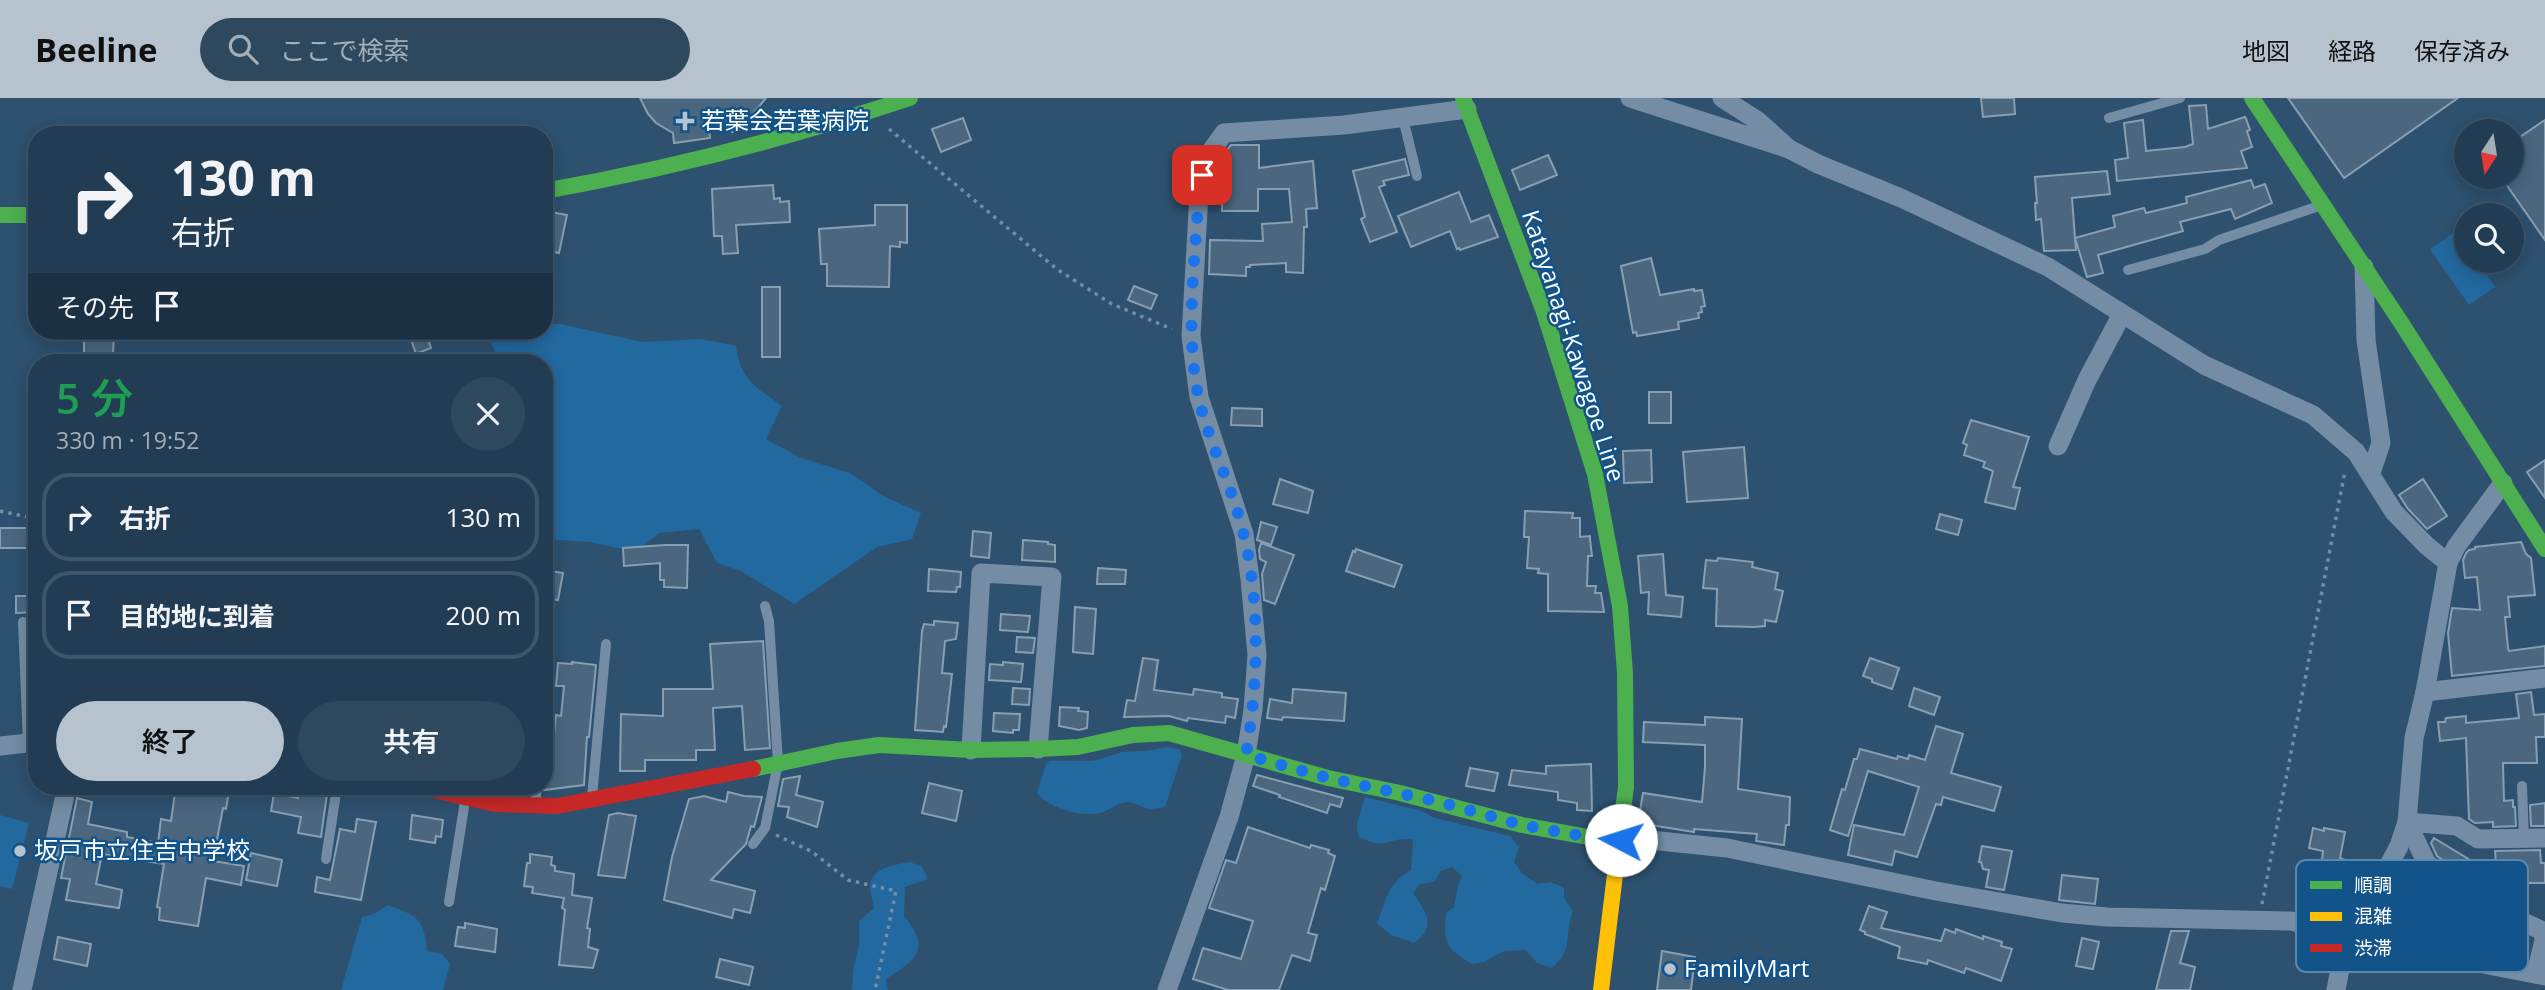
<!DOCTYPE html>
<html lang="ja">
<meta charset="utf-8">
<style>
:root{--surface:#223d53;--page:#2e485d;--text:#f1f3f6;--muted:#a2aeb8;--line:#3f566a;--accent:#b6c2cd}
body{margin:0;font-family:"Open Sans","Noto Sans JP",sans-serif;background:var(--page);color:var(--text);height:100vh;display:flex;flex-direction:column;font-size:26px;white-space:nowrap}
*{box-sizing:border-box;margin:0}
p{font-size:23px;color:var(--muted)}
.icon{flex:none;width:38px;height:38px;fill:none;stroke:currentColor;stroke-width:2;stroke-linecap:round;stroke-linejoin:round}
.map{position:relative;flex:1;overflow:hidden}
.details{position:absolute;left:28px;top:256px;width:525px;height:441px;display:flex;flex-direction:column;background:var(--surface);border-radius:28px;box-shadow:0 4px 18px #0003,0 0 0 2px var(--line)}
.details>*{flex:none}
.hud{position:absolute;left:28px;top:28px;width:525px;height:214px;border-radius:28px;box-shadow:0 4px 18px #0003,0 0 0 2px var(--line);background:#223d53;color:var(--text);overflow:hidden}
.needle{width:46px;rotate:192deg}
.fabs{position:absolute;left:2454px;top:21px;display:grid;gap:14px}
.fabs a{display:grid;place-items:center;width:70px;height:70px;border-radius:50%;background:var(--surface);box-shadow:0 4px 18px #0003,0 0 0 2px var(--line);font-size:35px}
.pin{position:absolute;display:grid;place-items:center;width:60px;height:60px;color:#fff;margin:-30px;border-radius:14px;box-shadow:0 4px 10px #0006}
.me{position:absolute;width:77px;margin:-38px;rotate:275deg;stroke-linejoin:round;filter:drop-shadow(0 0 5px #0008)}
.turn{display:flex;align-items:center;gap:24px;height:147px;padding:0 28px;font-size:32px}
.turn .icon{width:91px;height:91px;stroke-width:2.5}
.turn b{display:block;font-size:49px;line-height:60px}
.then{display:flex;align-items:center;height:66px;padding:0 28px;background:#0003;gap:14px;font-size:26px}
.round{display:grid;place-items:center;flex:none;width:74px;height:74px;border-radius:37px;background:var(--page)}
.summary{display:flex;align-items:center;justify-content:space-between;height:119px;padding:0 28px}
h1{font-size:42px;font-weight:600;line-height:52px;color:#1e9e55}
.cta{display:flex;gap:14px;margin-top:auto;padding:14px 28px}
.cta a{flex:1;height:80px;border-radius:42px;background:var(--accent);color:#111;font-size:28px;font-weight:600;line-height:80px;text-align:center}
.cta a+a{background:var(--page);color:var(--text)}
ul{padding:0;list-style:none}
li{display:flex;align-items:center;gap:21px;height:88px;margin:0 14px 10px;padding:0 14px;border:4px solid var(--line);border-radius:28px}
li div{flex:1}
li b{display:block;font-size:26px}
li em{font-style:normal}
header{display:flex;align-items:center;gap:42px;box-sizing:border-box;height:98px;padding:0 35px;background:var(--accent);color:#111}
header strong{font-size:33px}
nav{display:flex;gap:38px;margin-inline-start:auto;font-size:24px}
.search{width:490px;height:63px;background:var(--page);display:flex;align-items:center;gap:18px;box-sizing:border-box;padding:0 24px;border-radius:38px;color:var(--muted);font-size:26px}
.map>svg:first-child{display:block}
.green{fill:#2269a0}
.building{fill:#4a677f;stroke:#889fb2;stroke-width:2}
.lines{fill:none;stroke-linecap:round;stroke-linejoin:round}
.path{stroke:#748da4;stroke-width:3.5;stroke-dasharray:3.5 5;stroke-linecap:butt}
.lane{stroke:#748da4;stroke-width:10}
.street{stroke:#748da4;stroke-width:19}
.fast{stroke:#4caf50;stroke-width:16}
.slow{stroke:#ffc107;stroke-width:16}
.jam{stroke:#c62828;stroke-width:16}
.route{stroke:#1a73e8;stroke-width:12;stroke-dasharray:0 21.6}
.poi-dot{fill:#b6c2cd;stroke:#12548a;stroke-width:2.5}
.labels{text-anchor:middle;stroke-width:5;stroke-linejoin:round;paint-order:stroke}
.poi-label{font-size:24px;fill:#fff;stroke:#12548a;text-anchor:start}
.street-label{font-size:24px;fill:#fff;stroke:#12548a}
.key{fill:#12548a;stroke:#5987ad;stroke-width:2}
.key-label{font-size:19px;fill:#fff}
</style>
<header>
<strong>Beeline</strong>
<div class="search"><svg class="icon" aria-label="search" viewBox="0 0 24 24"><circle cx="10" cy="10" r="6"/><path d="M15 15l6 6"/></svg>ここで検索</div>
<nav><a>地図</a><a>経路</a><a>保存済み</a></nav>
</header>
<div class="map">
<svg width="2545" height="892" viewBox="0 0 2545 892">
<rect width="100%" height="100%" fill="#2d516f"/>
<!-- green -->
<g class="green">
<polygon points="2456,133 2466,147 2466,163 2477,163 2495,189 2469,207 2430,151"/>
<path d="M544,226H560L643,244L701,241L736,248C741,283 755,288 782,308L766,341L801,360L850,375L885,399L921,415L912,441L877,449L794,506L741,473L717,465L699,431L659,435L636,454L590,444L544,441V264H500L490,242V233H544Z"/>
<path d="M1167,649L1179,651L1182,657L1165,709C1160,710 1154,711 1149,711C1142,710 1135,704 1128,704C1118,704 1112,711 1103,714C1086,721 1048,710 1037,695L1046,666L1050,663H1093L1122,654L1146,653Z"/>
<path d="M1365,699L1421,713L1435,720L1510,738L1519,749L1514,764L1523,776L1537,786L1551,784L1564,790V800L1573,813C1563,839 1575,849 1552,870L1537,865L1526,852L1504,853L1484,864L1472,866C1447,851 1443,846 1446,815L1454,809L1458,788L1462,778L1452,769L1441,773L1434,784L1420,786L1413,795C1427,815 1437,828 1414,845L1391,837L1377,825C1388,799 1385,788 1411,772L1413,741C1386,739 1386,754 1358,738L1357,726Z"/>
<polygon points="0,717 29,725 12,791 0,788"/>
<path d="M910,764L922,769L928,781L905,789L904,818C932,851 916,862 886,881L888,892H852L853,873L859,847V823L874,810C873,803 870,795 870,788C872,768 896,767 910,764Z"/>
<path d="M388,807C417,818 424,819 427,853L442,856L450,866L443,892H341L362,819L374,816Z"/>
</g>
<!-- building -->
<g class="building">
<polygon points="640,0 766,0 739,33 732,34 707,15 710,40 674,45 673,35 656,25 648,16"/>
<polygon points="1981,0 2014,0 2015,16 1983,19"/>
<polygon points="2288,0 2458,0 2344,80"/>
<polygon points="2206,7 2208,31 2245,19 2246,21 2250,32 2247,33 2252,49 2241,53 2247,70 2117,83 2115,62 2128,60 2124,25 2143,22 2146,53 2185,49 2193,46 2189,8"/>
<polygon points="963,20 971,42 941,54 932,31"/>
<polygon points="2545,22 2545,142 2501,79 2511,79 2511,45"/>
<polygon points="1231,47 1259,47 1259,70 1313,63 1317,110 1306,111 1307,129 1304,129 1303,175 1286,174 1286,165 1250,167 1250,169 1246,169 1246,178 1209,176 1210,142 1263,143 1262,126 1292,124 1289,91 1258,91 1258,113 1222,113 1222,95 1225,95 1225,54"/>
<polygon points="1548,57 1557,77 1520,92 1512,72"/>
<polygon points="1405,61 1409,77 1383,83 1385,87 1379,89 1397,134 1370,144 1361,121 1365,119 1353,73"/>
<polygon points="2107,73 2110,96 2072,100 2075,140 2115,129 2113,118 2144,110 2146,115 2187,105 2186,99 2251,82 2254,90 2265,86 2272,105 2235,121 2231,111 2180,124 2183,133 2098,157 2103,175 2087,179 2075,140 2076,152 2044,153 2041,121 2036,122 2035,105 2037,105 2035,79"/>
<polygon points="773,87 774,101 780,100 780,104 789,103 790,124 736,127 738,155 723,156 722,138 714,138 712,91"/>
<polygon points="1459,94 1471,124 1489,117 1498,139 1460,152 1459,150 1457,151 1450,133 1411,149 1398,118"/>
<polygon points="875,107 907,107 907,145 900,144 900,149 890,148 889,189 827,188 827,166 821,166 819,131 875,127"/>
<polygon points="551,114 567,117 559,155 544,152 544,118 550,119"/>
<polygon points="1651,160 1660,197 1694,191 1694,193 1702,192 1705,208 1701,209 1702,214 1698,215 1699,220 1678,224 1679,231 1637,238 1636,234 1633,235 1621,168"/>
<polygon points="1134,188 1157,197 1151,211 1128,202"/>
<rect x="762" y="189" width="18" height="70"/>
<polygon points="84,233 114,233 113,258 84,257"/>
<polygon points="408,233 425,233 431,250 416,256"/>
<rect x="1649" y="294" width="22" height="31"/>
<polygon points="1232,310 1262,311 1262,328 1231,327"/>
<polygon points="1971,322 2029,339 2013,389 2020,390 2015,411 1985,404 1993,373 1983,369 1985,364 1964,357 1967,347 1963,345"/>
<polygon points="1744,349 1748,400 1687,404 1683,354"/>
<polygon points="1651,352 1652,384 1624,385 1623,353"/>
<polygon points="2545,362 2545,400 2527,374"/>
<polygon points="1280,381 1313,393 1308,415 1273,406"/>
<polygon points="2423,381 2447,418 2427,431 2408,411 2399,397"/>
<polygon points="1525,413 1573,415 1572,420 1580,420 1580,439 1590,438 1590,441 1592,458 1588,458 1587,488 1596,488 1595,495 1601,495 1604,514 1548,513 1548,476 1538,475 1539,471 1527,470 1529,439 1524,439"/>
<polygon points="1940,416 1962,422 1958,437 1936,431"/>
<polygon points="1261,424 1277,429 1271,447 1257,442"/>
<rect x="0" y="430" width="37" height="20"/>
<polygon points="973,433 991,435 989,460 971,458"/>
<polygon points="1023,442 1048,444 1048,446 1055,447 1055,464 1022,462"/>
<polygon points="2521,444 2526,456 2531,460 2535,497 2508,499 2510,519 2505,519 2508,550 2509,553 2545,548 2545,568 2452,578 2448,535 2452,510 2480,512 2477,479 2465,480 2463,462 2466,455 2469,452 2475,451 2475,449"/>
<polygon points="1261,445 1294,457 1275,506 1264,502 1262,476 1266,464 1260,461 1259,452"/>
<polygon points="665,447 688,447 687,490 664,489 664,482 660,482 660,465 624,468 623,450"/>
<polygon points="1356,451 1402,467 1394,489 1346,473 1353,453 1355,454"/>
<polygon points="1663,456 1666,497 1683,499 1681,519 1648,516 1649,494 1641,495 1638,458"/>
<polygon points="1718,460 1753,464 1752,469 1778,475 1775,491 1783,493 1776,524 1765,522 1765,528 1754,529 1716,528 1717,491 1703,490 1706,462 1717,463"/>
<polygon points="1098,470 1126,472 1125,486 1097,486"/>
<polygon points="929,471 961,474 960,489 957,489 956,494 928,493"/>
<polygon points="544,472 563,475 558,502 544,500"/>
<polygon points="16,498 37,498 37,514 16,515"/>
<polygon points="1075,509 1096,511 1093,556 1073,554"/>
<polygon points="1001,516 1030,518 1028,534 1000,532"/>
<polygon points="934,523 958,525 956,541 945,543 942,575 952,576 946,629 944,628 943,634 915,632 922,533 924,526 934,527"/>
<polygon points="1017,539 1035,540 1033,555 1016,554"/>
<polygon points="763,543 770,650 745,652 742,608 713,610 715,652 696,652 696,662 645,662 645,673 620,673 621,616 663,618 663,591 713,591 710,546"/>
<polygon points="1143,560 1158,562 1154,592 1193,597 1194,591 1222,595 1222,599 1238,601 1235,620 1226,618 1225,625 1188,620 1187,623 1169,618 1124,619 1127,602 1135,603"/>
<polygon points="1870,560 1899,570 1892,591 1872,584 1872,581 1863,578"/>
<polygon points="572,564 596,567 589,639 587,639 584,687 544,692 545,667 551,668 556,617 561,618 564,588 556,588 558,565 572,566"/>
<polygon points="1003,564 1023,566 1021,584 989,582 990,566 1003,567"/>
<polygon points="1013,590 1030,591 1029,607 1012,606"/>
<polygon points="1914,590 1940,599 1934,617 1909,608"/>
<polygon points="1293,591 1346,595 1344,623 1283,619 1282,622 1267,620 1270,601 1292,605"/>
<polygon points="2531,594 2534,617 2545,616 2545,639 2536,639 2537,665 2503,665 2504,703 2513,702 2513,709 2515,709 2516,728 2493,729 2493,724 2475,725 2469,721 2466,640 2440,643 2438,624 2445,624 2446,620 2466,618 2466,625 2519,620 2516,596"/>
<polygon points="1060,609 1079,610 1078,613 1088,614 1087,630 1079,632 1059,628"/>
<polygon points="994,615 1020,616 1019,632 1013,632 1013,635 993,633"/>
<polygon points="1705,619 1742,621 1738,691 1790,699 1789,727 1786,727 1784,747 1756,743 1757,736 1694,731 1694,734 1638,725 1643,695 1702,704 1705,669 1705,647 1643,644 1644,624 1705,627"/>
<polygon points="1936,628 1963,636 1951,675 2001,689 1994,713 1943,699 1941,707 1936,706 1917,759 1895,753 1892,767 1848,757 1854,727 1904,737 1919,689 1868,673 1848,738 1830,732 1842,691 1845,692 1854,661 1857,661 1860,651 1897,661 1898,658 1908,661 1909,657 1925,662"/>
<polygon points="1591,666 1592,713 1577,712 1577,705 1558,702 1558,694 1509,687 1512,672 1546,676 1546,668"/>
<polygon points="1470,670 1498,675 1494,693 1466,688"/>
<polygon points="1257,677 1343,700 1340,709 1330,706 1327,715 1279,699 1280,697 1253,688"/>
<polygon points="800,678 796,697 823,704 817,729 787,719 789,709 778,708 783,681"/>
<polygon points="929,685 962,693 956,723 922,715"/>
<polygon points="176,688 224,688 223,693 229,694 226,711 223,710 213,763 244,768 241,787 206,780 198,828 159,822 160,810 157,809 164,766 102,756 96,786 122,792 119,810 66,802 70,781 61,780 77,700 92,704 88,726 127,734 127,739 158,745 161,721 171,723"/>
<polygon points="300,688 328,689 321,739 298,735 301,719 271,713 274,695 298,700"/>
<polygon points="728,694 744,698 762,699 754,729 751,728 746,746 711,782 755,793 750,815 734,811 732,820 664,802 672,759 689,701 704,698 726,704"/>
<polygon points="2545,705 2545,728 2531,728 2530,707"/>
<polygon points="618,715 636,718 625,780 598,777 609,717"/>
<polygon points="412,717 443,722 441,739 436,738 435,745 410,741"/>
<polygon points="357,721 376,724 361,802 315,794 317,779 330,782 340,731 355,734"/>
<polygon points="1248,729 1310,750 1311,747 1329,752 1328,755 1335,758 1325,792 1321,790 1308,835 1317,837 1310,863 1292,857 1279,892 1228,892 1193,881 1203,850 1241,861 1253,823 1209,810 1226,762 1236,765"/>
<polygon points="2313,730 2324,733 2324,730 2345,734 2340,760 2345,762 2345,767 2349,768 2347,778 2365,781 2360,797 2319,788 2323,753 2309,750"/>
<polygon points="2434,740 2480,768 2472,781 2437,758 2431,745"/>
<polygon points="1982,748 2012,753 2004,792 1986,789 1989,772 1983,771 1981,764 1979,764"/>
<polygon points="2540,752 2541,765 2545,765 2545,785 2504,785 2501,776 2497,776 2495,753"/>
<polygon points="251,755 282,762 277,788 246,782"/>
<polygon points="530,756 552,759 551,767 555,768 555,773 574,776 572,797 592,800 587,830 590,831 588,849 598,852 593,870 559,867 565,812 562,810 564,800 532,795 533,789 524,788 527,765 530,765"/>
<polygon points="2062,777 2098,781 2095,806 2059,802"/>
<polygon points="1869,808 1887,814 1881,830 1941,843 1945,831 1955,835 1956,831 1983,841 1983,838 2002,844 2001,848 2012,851 2001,883 1966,870 1964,875 1928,862 1927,866 1898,860 1900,849 1865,836 1865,834 1860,832"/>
<polygon points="465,825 497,831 495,854 455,848 458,829 465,830"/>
<polygon points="2171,833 2189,833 2180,865 2195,869 2190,892 2156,892"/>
<polygon points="58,839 91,846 87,868 54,861"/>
<polygon points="2082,840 2099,844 2093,871 2076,868"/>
<polygon points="1662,853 1695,859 1691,892 1657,892"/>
<polygon points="720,861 753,869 749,887 716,879"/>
</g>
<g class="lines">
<!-- path -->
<g class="path">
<polyline points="889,31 1058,172 1112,206 1172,231"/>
<polyline points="0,413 37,421"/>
<polyline points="776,737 811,753 848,782 896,793 875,892"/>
<polyline points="2262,806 2345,373"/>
</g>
<!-- lane -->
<g class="lane">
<polyline points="1403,20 1417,78"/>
<polyline points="2109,20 2180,0"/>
<polyline points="2128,172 2205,151 2219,142 2319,108"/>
<polyline points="23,524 28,645"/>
<polyline points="544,619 546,600"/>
<polyline points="2522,688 2524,740"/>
<polyline points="592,699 606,546"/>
<polyline points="535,708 537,688"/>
<polyline points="753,746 765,730 778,665 769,523 765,508"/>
<polyline points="326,761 337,688"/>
<polyline points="449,804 465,703"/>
</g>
<!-- street -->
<g class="street">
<polyline points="1630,0 1789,51 1758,23 1722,0"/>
<polyline points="1789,51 1818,66 1901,100 2048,169 2204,267 2313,317 2356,354 2394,414 2426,447 2448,465"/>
<polyline points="2364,169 2366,242 2381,345 2371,375"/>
<polyline points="2058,348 2087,282 2122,216"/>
<polyline points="2425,594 2545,580"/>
<polyline points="0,648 37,644"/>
<polyline points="971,652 981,475 1052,479 1038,651"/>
<polyline points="2407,724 2427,766 2499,813 2543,833 2544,842 2536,876"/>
<polyline points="2407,724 2457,728 2478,741 2545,740"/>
<polyline points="1621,739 1727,750 1936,793 2062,815 2107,819 2291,823 2396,849 2545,878"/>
<polyline points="22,892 67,688"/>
<polyline points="1167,892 1229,719 1246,657 1253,612 1257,557 1250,481 1244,436 1199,299 1191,238 1199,95 1206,60 1224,35 1344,27 1467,11"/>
<polyline points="2336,892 2343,855 2399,748 2407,724 2414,640 2425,594 2448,465 2456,449 2503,385"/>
</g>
<!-- fast -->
<g class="fast">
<polyline points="1463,0 1544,214 1595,376 1620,508 1625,575 1626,689 1622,719"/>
<polyline points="2252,0 2402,226 2545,451"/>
<path d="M544,93C668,71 790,40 910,0"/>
<polyline points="0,117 37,117"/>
<polyline points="753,671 837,653 879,647 971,652 1038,651 1078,649 1133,637 1169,635 1328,680 1400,695 1522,727 1588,739 1621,742"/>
</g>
<!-- slow -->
<polyline class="slow" points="1601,892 1622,719"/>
<!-- jam -->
<polyline class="jam" points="416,688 495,706 557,708 753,671"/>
</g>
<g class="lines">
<!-- route -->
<path class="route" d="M1202,77L1199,95C1195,161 1185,231 1198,297C1208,344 1232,387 1243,434C1261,505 1258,585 1246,657L1328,680L1440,704L1522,727L1570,736L1621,742"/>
</g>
<!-- markers -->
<g class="poi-dot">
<path d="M681.5 12.5h7v7h7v7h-7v7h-7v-7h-7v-7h7z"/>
<circle cx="20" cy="753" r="7"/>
<circle cx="1670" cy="871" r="7"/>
</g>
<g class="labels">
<!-- poi labels -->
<g class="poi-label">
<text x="701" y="31">若葉会若葉病院</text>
<text x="34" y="761">坂戸市立住吉中学校</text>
<text x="1684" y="879">FamilyMart</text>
</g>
<!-- street labels -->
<g class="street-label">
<text transform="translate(1573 248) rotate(72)" y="8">Katayanagi-Kawagoe Line</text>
</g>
</g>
<!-- legend -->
<rect x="2296" y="762" width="232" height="112" rx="10" class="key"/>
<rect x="2310" y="783" width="32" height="8" fill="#4caf50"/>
<rect x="2310" y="814" width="32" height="9" fill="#ffc107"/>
<rect x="2310" y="846" width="32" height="8" fill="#c62828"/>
<g class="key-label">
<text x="2354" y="794">順調</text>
<text x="2354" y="825">混雑</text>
<text x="2354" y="857">渋滞</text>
</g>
</svg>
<div class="fabs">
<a><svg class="needle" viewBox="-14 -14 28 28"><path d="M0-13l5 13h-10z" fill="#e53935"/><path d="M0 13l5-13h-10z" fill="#a2aeb8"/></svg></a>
<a><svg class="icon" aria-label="search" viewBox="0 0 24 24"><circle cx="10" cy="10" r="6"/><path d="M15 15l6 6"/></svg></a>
</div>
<div class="pin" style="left:1202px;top:77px;background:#d93025"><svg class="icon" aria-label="arrive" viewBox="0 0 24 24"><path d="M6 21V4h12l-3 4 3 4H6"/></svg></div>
<svg class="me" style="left:1621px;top:742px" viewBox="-20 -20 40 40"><circle r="19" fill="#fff"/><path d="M0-13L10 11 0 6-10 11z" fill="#1a73e8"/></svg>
<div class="hud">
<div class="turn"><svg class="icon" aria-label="right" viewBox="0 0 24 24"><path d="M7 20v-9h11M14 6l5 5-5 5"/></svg><div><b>130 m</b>右折</div></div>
<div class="then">その先<svg class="icon" aria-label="arrive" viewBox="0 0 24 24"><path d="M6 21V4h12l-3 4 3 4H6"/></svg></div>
</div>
<section class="details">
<div class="summary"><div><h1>5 分</h1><p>330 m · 19:52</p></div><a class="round"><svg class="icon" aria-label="close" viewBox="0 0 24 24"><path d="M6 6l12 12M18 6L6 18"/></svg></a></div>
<ul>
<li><svg class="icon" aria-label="right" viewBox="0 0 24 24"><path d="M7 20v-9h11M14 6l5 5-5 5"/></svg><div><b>右折</b></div><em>130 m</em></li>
<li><svg class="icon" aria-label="arrive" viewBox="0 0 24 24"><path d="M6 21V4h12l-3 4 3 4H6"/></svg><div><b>目的地に到着</b></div><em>200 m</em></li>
</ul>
<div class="cta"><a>終了</a><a>共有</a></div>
</section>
</div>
